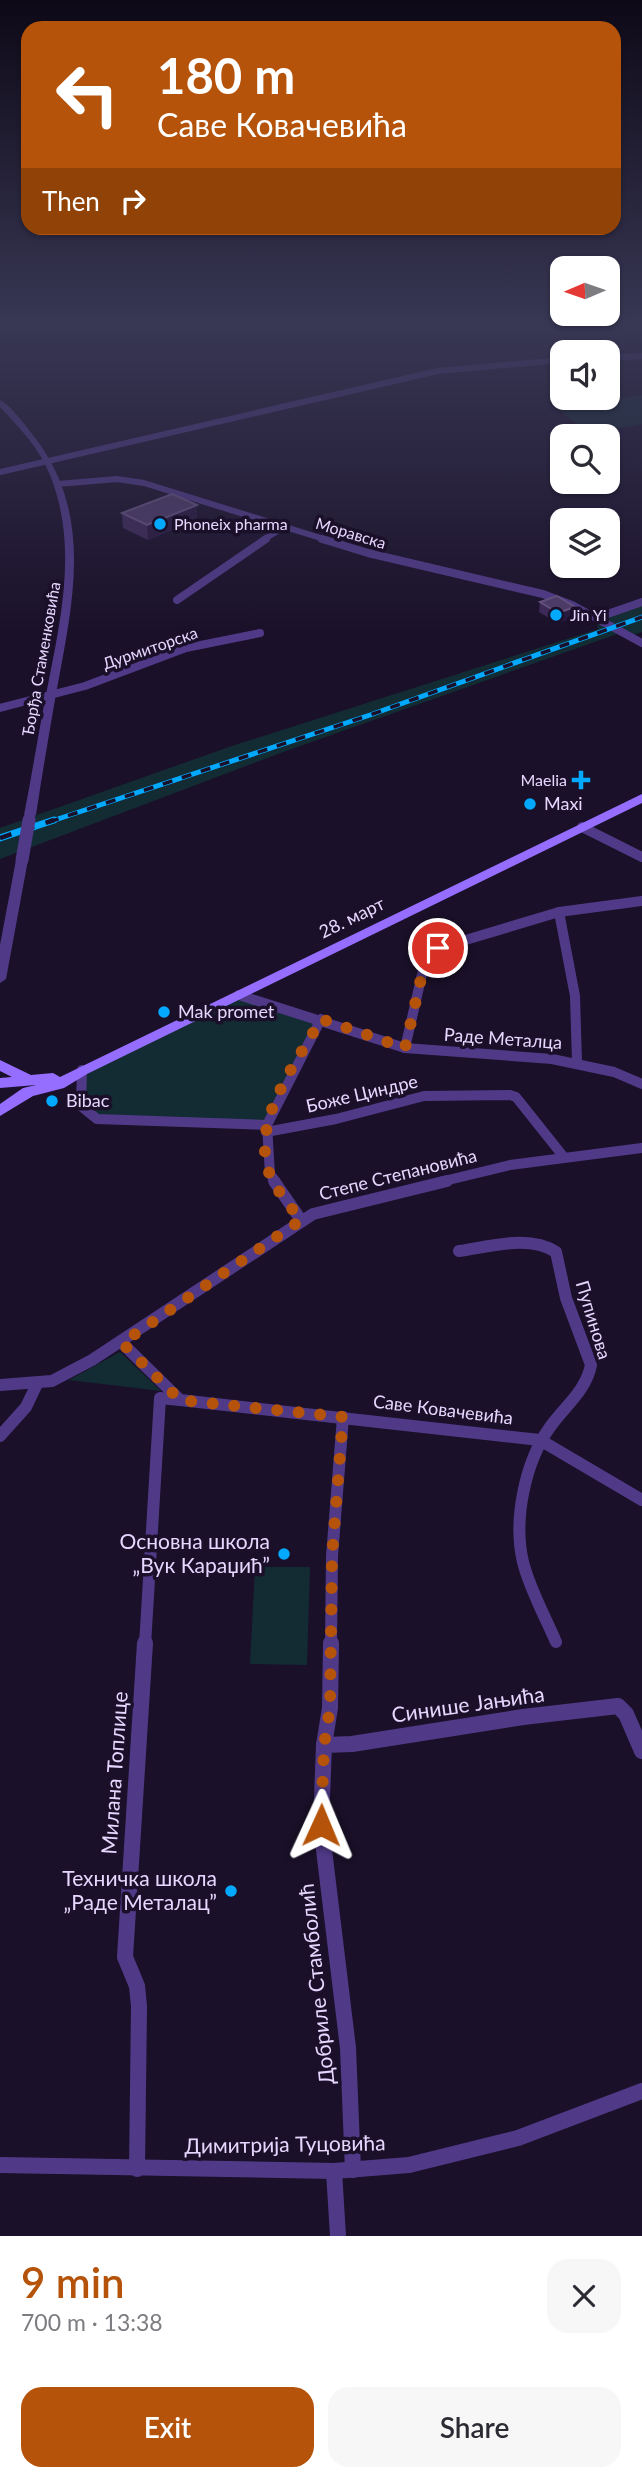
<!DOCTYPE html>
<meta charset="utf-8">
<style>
:root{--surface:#fff;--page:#f7f7f7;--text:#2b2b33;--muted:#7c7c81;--accent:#b45309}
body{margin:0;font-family:Lato,sans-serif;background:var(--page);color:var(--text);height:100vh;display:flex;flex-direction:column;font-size:26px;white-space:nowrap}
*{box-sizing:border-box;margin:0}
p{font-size:23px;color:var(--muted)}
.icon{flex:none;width:38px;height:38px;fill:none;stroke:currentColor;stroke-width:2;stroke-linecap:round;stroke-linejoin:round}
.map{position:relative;height:2236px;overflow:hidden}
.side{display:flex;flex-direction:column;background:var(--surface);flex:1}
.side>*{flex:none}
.hud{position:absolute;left:21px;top:21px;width:600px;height:214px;border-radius:21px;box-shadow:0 2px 5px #0004;background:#b45309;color:#fff;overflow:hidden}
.needle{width:46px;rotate:268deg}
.fabs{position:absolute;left:550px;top:256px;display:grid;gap:14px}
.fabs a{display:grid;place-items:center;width:70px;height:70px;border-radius:14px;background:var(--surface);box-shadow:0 2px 5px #0004;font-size:35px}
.pin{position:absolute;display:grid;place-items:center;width:60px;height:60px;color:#fff;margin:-30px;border:4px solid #fff;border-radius:50%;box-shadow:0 2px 7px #0007}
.me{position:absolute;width:77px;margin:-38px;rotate:1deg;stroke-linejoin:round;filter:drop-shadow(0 0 5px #0008)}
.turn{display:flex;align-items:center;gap:24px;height:147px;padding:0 21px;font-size:32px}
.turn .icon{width:91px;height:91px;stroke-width:2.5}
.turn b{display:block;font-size:49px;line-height:60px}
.then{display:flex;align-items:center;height:66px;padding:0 21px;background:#0003;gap:14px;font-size:26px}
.round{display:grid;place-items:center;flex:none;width:74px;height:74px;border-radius:21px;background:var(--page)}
.head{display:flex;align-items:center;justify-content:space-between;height:119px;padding:0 21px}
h1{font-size:42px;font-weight:600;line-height:52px;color:var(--accent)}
.action{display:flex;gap:14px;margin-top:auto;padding:14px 21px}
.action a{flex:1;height:80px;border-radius:21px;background:var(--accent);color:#fff;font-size:28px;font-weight:600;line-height:80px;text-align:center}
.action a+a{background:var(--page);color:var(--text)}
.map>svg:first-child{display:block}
.green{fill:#132c33}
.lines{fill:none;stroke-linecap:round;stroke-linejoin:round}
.minor-far4{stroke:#503a88;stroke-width:6}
.minor-far3{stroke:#503a88;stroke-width:8}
.minor-far2{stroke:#503a88;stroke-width:10}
.minor-far1{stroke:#503a88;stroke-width:12}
.minor{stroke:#503a88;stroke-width:16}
.tertiary{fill:#503a88;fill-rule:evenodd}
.secondary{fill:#956eff;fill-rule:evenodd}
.rail-far1-casing{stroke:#03a9ff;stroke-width:5}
.rail-casing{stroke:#03a9ff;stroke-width:7}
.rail-far1{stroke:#1a1029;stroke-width:3.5;stroke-dasharray:10;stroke-linecap:butt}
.rail{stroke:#1a1029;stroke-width:4.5;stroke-dasharray:12;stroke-linecap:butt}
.tertiary-bridge-far1{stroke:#503a88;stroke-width:10}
.tertiary-bridge{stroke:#503a88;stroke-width:13}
.wall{fill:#3d2857}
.shaded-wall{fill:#27173d}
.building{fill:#4f3b69;stroke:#675380;stroke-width:2}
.route{stroke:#b45309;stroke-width:12;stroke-dasharray:0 21.6}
.poi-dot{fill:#03a9ff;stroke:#1a1029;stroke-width:2.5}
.labels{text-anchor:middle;stroke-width:7;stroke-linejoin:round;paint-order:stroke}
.far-poi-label{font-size:16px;fill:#e6d7ff;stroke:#1a1029;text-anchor:start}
.far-street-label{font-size:16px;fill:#e6d7ff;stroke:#1a1029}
.poi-label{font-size:18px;fill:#e6d7ff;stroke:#1a1029;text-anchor:start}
.street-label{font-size:18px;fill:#e6d7ff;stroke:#1a1029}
.near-poi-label{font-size:21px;fill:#e6d7ff;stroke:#1a1029;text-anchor:end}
.near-street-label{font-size:21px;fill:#e6d7ff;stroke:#1a1029}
</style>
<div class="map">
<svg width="642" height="2236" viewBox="0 0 642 2236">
<rect width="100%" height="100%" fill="#1a1029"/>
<!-- green -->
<g class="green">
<polygon points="642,395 642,424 590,433 558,409"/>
<polygon points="642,602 642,632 630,636 623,632 286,751 0,859 0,828 229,747 598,629 596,618"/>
<polygon points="239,995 321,1019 267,1125 105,1121 80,1101 82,1070"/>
<polygon points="120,1352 161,1391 69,1380"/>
<polygon points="255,1567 310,1567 307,1665 250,1664"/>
</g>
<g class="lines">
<!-- minor-far4 -->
<g class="minor-far4">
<polyline points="607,358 642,356"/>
<polyline points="0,472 438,371 562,360"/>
<polyline points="57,484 117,479 144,483 327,540"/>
<polyline points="263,540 284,527"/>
</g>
<!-- minor-far3 -->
<g class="minor-far3">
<polyline points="322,539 368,553 543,594 572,605 642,643"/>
<polyline points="177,600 266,539"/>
<polyline points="596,618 642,602"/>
<polyline points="0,708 85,686 186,648 260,633"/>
</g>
<!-- minor-far2 -->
<g class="minor-far2">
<polyline points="582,827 642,857"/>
<polyline points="559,912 575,996 577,1062"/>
<polyline points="239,995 405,1048 552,1059 614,1072 642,1084"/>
<polyline points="405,1048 426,957 432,950 559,912 642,901"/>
<polyline points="82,1070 81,1106 97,1119 267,1125"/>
<polyline points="266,1132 336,1119 424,1096 510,1095 516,1097 563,1156"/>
<polyline points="276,1182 270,1174 267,1125 321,1019"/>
<polyline points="440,1182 510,1165 642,1148"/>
</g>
<!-- minor-far1 -->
<g class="minor-far1">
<polyline points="274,1181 301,1220"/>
<path d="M459,1251C489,1247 529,1234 556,1252L566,1298L591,1365C586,1391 564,1407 550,1427C525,1462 513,1520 523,1562C530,1590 545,1616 556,1642"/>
<polyline points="122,1343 180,1400 540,1440 642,1500"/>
<polyline points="0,1385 52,1381 92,1360 313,1214 447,1181"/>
<polyline points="0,1436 26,1407 37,1384"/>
<polyline points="145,1645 160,1398 180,1400"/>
<polyline points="331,1645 332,1556 343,1417"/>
</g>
<!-- minor -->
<g class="minor">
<polyline points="331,1643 330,1708 324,1745 321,1825 348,2048 353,2170"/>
<polyline points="324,1745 352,1744 523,1717 618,1706 626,1714 642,1751"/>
<polyline points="0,2165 334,2171 409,2165 518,2138 642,2091"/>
<polyline points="137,2169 139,2006 137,1986 125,1957 145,1643"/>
<polyline points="334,2171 338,2236"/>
</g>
<!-- tertiary -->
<g class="tertiary">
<path d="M0,400C11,406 21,420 29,430C96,510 73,601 56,694C49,734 42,775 36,815L30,818L24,815C32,775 38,735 46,695C60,622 79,547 50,475C40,449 19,427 0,407Z"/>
<polygon points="22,856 28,860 6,979 0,983 0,945 16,860"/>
</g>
<!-- secondary -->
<polygon class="secondary" points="642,794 642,803 87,1074 64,1088 33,1096 0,1116 0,1104 23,1088 36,1085 0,1088 0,1078 12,1077 0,1071 0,1060 31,1075 53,1073 60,1077"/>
<!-- rail-far1 casing -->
<g class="rail-far1-casing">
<polyline id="rail-far1" points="49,822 370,715 642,617"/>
</g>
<!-- rail casing -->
<g class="rail-casing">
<polyline id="rail" points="0,838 54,820"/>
</g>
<!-- rail-far1 -->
<use href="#rail-far1" class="rail-far1"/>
<!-- rail -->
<use href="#rail" class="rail"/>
<!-- tertiary-bridge-far1 -->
<polyline class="tertiary-bridge-far1" points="29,822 30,815"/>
<!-- tertiary-bridge -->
<polyline class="tertiary-bridge" points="22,860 29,820"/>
</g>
<!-- wall -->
<g class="wall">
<polygon points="122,513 197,520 148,540 123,528"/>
<polygon points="540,602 574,618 557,623 539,612"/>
</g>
<!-- shaded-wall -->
<g class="shaded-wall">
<polygon points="197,505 197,520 148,540 147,525"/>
<polygon points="575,607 574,618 557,623 558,613"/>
</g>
<!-- building -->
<g class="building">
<polygon points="172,494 197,505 147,525 122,513"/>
<polygon points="557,596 575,607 558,613 540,602"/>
</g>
<!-- sky -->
<linearGradient id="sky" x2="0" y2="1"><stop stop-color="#0e0917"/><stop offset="0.51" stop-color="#383754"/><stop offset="1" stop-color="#383754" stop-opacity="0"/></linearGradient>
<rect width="642" height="633" fill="url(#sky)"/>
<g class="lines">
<!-- route -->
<path class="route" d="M321,1825L324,1745L330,1708L332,1556L343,1417L180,1400L122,1343L301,1220C290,1206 277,1191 270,1175C249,1121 297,1063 321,1019L405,1048L426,957L438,948"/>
</g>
<!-- markers -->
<g class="poi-dot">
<circle cx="160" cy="524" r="7"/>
<circle cx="556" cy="615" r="7"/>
<path d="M577.5 769.5h7v7h7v7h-7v7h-7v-7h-7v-7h7z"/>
<circle cx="530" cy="804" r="7"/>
<circle cx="164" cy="1012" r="7"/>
<circle cx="52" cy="1101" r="7"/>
<circle cx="284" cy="1554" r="7"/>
<circle cx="231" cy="1891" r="7"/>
</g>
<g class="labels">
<!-- far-poi labels -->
<g class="far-poi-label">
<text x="174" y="530">Phoneix pharma</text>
<text x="570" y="621">Jin Yi</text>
<text x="567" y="786" text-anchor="end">Maelia</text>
</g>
<!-- far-street labels -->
<g class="far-street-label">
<text transform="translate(351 533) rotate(17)" y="6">Моравска</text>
<text transform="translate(150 648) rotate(-19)" y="6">Дурмиторска</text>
<text transform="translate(41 659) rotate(-80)" y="6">Ђорђа Стаменковића</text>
</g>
<!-- poi labels -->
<g class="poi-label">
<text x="544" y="810">Maxi</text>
<text x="178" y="1018">Mak promet</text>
<text x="66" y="1107">Bibac</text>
</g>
<!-- street labels -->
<g class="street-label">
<text transform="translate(352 918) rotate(-26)" y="6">28. март</text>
<text transform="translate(503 1039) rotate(4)" y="6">Раде Металца</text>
<text transform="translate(362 1094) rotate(-13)" y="6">Боже Циндре</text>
<text transform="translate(398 1175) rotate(-14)" y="6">Степе Степановића</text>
<text transform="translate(593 1320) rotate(73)" y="6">Пупинова</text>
<text transform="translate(443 1410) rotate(7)" y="6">Саве Ковачевића</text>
</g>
<!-- near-poi labels -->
<g class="near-poi-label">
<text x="270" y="1549">Основна школа<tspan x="270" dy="24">„Вук Караџић”</tspan></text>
<text x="217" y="1886">Техничка школа<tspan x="217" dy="24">„Раде Металац”</tspan></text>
</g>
<!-- near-street labels -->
<g class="near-street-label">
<text transform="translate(468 1705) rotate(-8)" y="7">Синише Јањића</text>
<text transform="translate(115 1773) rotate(-86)" y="7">Милана Топлице</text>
<text transform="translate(317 1984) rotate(-96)" y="7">Добриле Стамболић</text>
<text transform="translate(285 2145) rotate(-1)" y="7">Димитрија Туцовића</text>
</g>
</g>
</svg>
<div class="fabs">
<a><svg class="needle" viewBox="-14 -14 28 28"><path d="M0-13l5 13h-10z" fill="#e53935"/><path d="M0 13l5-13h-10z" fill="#7c7c81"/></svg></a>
<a><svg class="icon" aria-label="sound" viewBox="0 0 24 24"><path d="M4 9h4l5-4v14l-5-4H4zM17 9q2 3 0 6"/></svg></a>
<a><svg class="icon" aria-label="search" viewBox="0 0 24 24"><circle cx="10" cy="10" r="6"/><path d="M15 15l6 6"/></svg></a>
<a><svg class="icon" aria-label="layers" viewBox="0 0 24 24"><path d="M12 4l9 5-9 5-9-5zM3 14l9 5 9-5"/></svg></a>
</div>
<div class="pin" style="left:438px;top:948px;background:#d93025"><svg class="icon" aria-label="arrive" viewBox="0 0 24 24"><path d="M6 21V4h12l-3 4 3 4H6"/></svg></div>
<svg class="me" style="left:321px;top:1825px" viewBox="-20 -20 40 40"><path d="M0-17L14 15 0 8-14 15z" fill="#b45309" stroke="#fff" stroke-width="4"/></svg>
<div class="hud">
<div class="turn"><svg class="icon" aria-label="left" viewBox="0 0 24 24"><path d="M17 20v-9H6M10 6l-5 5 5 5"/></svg><div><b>180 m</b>Саве Ковачевића</div></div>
<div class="then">Then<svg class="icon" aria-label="right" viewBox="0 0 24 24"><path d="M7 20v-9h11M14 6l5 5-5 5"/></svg></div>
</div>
</div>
<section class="side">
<div class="head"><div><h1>9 min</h1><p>700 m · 13:38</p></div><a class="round"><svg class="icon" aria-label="close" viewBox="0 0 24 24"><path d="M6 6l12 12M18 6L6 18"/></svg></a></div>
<div class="action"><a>Exit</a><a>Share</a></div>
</section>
